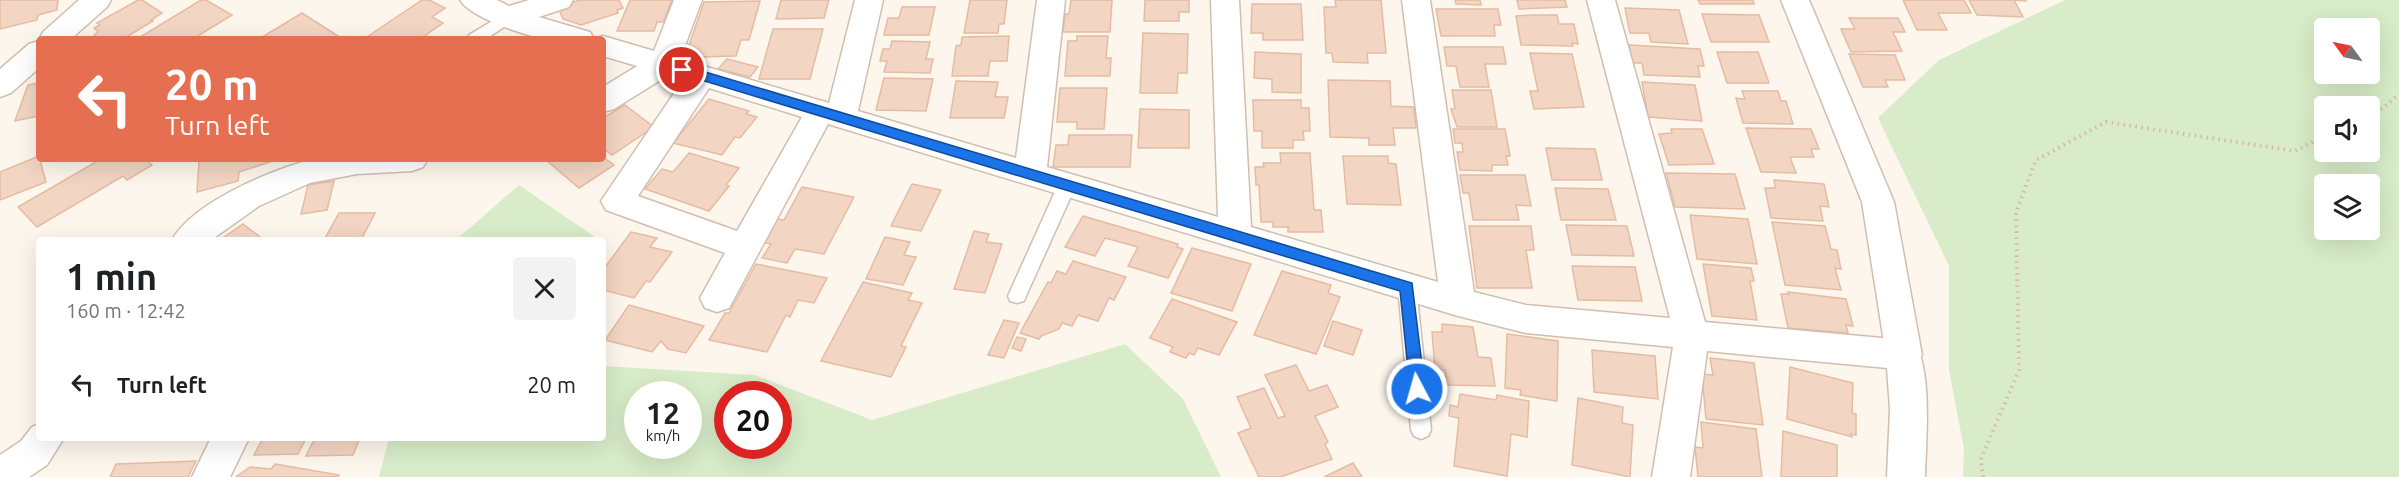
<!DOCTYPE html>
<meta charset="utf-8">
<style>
:root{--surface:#fff;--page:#f2f2f2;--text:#202124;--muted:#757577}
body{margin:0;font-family:Ubuntu,sans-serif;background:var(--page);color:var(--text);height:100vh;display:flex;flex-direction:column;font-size:22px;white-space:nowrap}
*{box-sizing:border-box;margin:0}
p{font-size:20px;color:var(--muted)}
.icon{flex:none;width:33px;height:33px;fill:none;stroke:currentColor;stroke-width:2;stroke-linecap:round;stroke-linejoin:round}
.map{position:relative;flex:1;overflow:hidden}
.details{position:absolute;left:36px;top:237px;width:570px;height:204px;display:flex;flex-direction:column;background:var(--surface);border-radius:6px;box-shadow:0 6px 24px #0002}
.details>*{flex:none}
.banner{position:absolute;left:36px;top:36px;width:570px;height:126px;border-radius:6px;box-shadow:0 6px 24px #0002;background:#e76f51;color:#fff;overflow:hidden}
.needle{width:39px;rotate:303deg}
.buttons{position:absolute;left:2314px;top:18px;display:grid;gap:12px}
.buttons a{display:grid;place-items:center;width:66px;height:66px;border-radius:6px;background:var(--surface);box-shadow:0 6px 24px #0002;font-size:30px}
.speed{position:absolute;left:624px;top:381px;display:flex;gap:12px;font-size:30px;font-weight:700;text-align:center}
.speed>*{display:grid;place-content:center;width:78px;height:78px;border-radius:50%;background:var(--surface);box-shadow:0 6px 24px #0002;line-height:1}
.speed small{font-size:15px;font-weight:400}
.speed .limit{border:9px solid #d22;background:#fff;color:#111}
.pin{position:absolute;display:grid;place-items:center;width:51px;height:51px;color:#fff;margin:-26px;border:3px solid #fff;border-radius:50%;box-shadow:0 2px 6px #0007}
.me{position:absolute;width:66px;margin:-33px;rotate:354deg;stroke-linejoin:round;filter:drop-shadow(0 0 4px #0008)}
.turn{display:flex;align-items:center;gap:21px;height:126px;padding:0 30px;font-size:27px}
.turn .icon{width:78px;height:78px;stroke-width:2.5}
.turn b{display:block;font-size:42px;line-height:51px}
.round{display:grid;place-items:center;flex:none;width:63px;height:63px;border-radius:6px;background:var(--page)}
.summary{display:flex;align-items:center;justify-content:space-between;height:102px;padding:0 30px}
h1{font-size:36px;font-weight:700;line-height:45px}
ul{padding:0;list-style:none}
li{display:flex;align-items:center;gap:18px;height:90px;padding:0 30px}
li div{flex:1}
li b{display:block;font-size:22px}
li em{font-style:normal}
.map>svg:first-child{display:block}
.green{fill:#d8ecc9;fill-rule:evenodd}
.building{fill:#f3d5c3;stroke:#e6bba3;stroke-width:1.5}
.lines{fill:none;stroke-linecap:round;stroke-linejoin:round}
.service-casing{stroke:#d1beb0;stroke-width:3}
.minor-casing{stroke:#d1beb0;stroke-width:3}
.tertiary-casing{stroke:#d1beb0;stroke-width:3}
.path{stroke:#d9b8a5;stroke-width:4;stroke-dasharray:1.5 4.5;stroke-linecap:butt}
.service{fill:#fff;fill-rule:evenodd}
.minor{fill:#fff;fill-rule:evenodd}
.tertiary{fill:#fff;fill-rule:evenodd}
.route{fill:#1a73e8;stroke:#114b97;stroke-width:1.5}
</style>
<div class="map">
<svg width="2399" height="477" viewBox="0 0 2399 477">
<rect width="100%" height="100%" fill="#fdf6ec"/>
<!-- green -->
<g class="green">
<path d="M2065,0H2399V477H1963L1964,449L1949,370V266L1878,118L1939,60ZM2325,28H2370V74H2325ZM2325,106H2370V152H2325ZM2325,184H2370V230H2325Z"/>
<polygon points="519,185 595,237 593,240 456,240"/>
<path d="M1125,344L1183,399L1221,477H379L389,438H603V366L755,375L872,420ZM638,394H688V446H638ZM728,394H778V446H728Z"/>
</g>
<!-- building -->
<g class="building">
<polygon points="0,0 58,0 57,10 38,15 37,20 0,29"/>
<polygon points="138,0 142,0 162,13 151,20 153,21 123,39 100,39 94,35 98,32 94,28 100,25 97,23"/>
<polygon points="201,0 206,0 232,15 193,39 137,39"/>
<polygon points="422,0 429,0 445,8 432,17 443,23 420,39 364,39"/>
<polygon points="580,0 619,0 623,8 617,10 618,13 581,25 563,19 558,7"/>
<polygon points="630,0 672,0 663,22 657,22 654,31 617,31"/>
<polygon points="781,0 829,0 824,18 776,19"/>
<polygon points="970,0 1007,0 1004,24 999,24 998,33 964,33"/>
<polygon points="1071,0 1112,0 1110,32 1063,32 1065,14 1069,14"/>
<polygon points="1145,0 1189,0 1189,12 1179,12 1179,21 1144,21"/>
<polygon points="1335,0 1381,0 1386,53 1367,53 1368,63 1333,62 1332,53 1326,53 1324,7 1336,7"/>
<polygon points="1455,0 1480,0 1481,5 1456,4"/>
<polygon points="1517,0 1565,0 1567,7 1519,9"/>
<polygon points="1698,0 1753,0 1754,4 1700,4"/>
<polygon points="1903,0 1964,0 1971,13 1938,13 1947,30 1917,30"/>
<polygon points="1969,0 2026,0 2026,1 2014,0 2023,17 1977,15"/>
<polygon points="760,1 749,40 741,40 736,56 699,57 700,54 686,54 704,2"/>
<polygon points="1252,4 1301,4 1303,40 1263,40 1263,33 1251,33"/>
<polygon points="902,7 935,7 929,35 884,35 888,18 899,18"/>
<polygon points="1625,8 1679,10 1688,44 1651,42 1649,33 1630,33"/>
<polygon points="1436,9 1498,9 1501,25 1494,25 1495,36 1441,36"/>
<polygon points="302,13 338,36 333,39 259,39"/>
<polygon points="1702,14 1759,15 1769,42 1711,42"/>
<polygon points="1530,15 1557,15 1559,24 1574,24 1578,44 1572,43 1573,46 1521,45 1516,16"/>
<polygon points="1849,18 1898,18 1905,32 1893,32 1902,51 1851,52 1841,29 1855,29"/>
<polygon points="773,29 823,29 810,79 759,79"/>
<polygon points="1143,33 1188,34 1187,73 1178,73 1177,93 1140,93"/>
<polygon points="1009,36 1007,61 990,61 988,76 952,76 956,46 961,45 962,37"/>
<polygon points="1077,36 1108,36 1106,58 1111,58 1110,76 1065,76 1068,41 1077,41"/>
<polygon points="892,41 930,42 926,59 933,59 930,73 884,72 887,61 880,61 883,49 890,49"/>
<polygon points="1629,45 1700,49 1704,66 1698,66 1700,77 1644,75 1642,63 1632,63"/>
<polygon points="1444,47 1503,47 1506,64 1485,64 1489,87 1460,87 1456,66 1447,66"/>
<polygon points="1255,52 1301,54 1301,93 1272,92 1272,79 1254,78"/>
<polygon points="1717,52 1758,52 1769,83 1727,83"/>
<polygon points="1530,53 1572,54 1584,107 1534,109 1530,91 1538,91"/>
<polygon points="1849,54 1895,55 1905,80 1885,80 1888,87 1863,87"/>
<polygon points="727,59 758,67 750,77 718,69"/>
<polygon points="884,78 933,79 926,111 876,110"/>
<polygon points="1328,80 1390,81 1391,106 1414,107 1416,128 1393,128 1395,145 1369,145 1369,138 1330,137"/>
<polygon points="956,81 998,82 995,97 1008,97 1004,118 950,118"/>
<polygon points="1642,82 1695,85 1702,121 1648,117"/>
<polygon points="39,83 39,116 15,121 28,85"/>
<polygon points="1060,88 1107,88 1104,129 1077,129 1077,122 1057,122"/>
<polygon points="1452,90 1491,90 1497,127 1457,127 1451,109 1455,109"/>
<polygon points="1742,91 1778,91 1781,101 1786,101 1793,124 1743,123 1736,98 1745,99"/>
<polygon points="709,99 749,111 746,114 757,117 740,138 735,137 722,155 673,143"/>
<polygon points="1253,100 1301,100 1301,108 1309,108 1310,131 1303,131 1304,140 1293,140 1293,148 1262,148 1262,131 1254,131"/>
<polygon points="625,105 654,127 612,155 603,148 603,118"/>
<polygon points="1140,109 1189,110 1189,148 1138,148"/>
<polygon points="1746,128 1811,129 1819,149 1811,149 1814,157 1790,157 1796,173 1761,172"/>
<polygon points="1453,129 1505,129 1510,156 1506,156 1508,165 1492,165 1492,171 1460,170 1457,152 1463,152 1462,143 1455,143"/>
<polygon points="1671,129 1702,129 1714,164 1669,165 1659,134 1672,133"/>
<polygon points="1069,135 1132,135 1130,167 1053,167 1056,145 1068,145"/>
<polygon points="1546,148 1595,149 1602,180 1552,180"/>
<polygon points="689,153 739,168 726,185 729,186 709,211 645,189 662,169 673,172"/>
<polygon points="1280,153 1310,153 1314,210 1321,210 1323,232 1288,232 1288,227 1273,227 1273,222 1261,222 1259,185 1256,185 1255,167 1264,167 1263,163 1281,163"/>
<polygon points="39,156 46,182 0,200 0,172"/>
<polygon points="1343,156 1388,156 1388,163 1396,164 1401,205 1347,204"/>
<polygon points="603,157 614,165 579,188 546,160 603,159"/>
<polygon points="101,159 146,159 152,165 127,180 123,176 37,227 18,207"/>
<polygon points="209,159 279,159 239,172 238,181 197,192 199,162"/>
<polygon points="1666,173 1735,174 1745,209 1675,207"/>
<polygon points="1460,175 1525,175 1531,206 1516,205 1519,220 1473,220 1469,193 1463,193"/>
<polygon points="1774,180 1824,184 1829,207 1820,206 1823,221 1771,218 1765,188 1775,188"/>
<polygon points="334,181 327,210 301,214 308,185"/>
<polygon points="912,184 941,190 921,231 891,226"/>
<polygon points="802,187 854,197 824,254 795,249 787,263 762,258 771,244 761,242 773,218 784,220"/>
<polygon points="1555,188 1608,189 1616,220 1561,220"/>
<polygon points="339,213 375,213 361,240 324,240"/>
<polygon points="1690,215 1748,219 1757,264 1697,259"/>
<polygon points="1083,216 1178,244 1177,247 1183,249 1168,278 1128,266 1138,247 1105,238 1095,256 1065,247"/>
<polygon points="1772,222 1825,226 1831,249 1837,250 1841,269 1835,268 1841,290 1785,285"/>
<polygon points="243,224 264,240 220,240"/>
<polygon points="1566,225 1627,226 1634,256 1572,255"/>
<polygon points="1469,226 1531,226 1534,250 1526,250 1532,288 1477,288"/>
<polygon points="974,231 989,234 986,242 1002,244 985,293 954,289"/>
<polygon points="631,232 657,238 650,247 672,252 650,282 646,281 634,298 603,290 603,270"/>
<polygon points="885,237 910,242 904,255 916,257 903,285 866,279"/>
<polygon points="1192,248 1251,264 1232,311 1171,293"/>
<polygon points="1073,261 1126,277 1114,300 1109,298 1098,321 1078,315 1072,326 1062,323 1059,329 1041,336 1039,339 1020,333 1048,282 1051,283 1057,271 1066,274"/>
<polygon points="756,264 827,278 814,303 798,300 790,317 786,315 767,352 709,340 725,313 729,313"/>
<polygon points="1703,264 1751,268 1754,281 1750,281 1757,320 1712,316"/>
<polygon points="1572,266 1635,267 1642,301 1578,300"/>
<polygon points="1282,271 1331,285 1328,293 1340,297 1316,354 1254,335"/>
<polygon points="863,282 912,293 908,300 922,303 901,346 906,347 891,377 821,361"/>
<polygon points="1788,292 1846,299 1853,326 1846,325 1848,333 1788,328 1781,294 1789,294"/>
<polygon points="1172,299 1237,322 1219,355 1198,348 1194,355 1189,353 1186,358 1170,352 1173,347 1150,338"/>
<polygon points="629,305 704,326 686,353 668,349 661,341 652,352 605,340"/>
<polygon points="1004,320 1019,323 1004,358 988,355"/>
<polygon points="1333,321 1362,330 1353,355 1324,346"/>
<polygon points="1442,324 1473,327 1478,357 1491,358 1495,386 1447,385 1445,370 1435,369 1432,332 1442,332"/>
<polygon points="1507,334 1558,341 1557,401 1520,395 1521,390 1505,388"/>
<polygon points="1017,337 1026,339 1021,351 1012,348"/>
<polygon points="1592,350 1655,356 1658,399 1594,392"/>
<polygon points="1710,358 1754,363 1763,425 1706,419 1702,374 1713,375"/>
<polygon points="1296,365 1309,391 1327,385 1338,407 1315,416 1328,442 1325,444 1332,459 1280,477 1259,477 1238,433 1251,428 1237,397 1264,388 1278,418 1285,416 1265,375"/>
<polygon points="1790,367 1853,383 1852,413 1856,414 1856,435 1851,434 1852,437 1787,419"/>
<polygon points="1460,394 1496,400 1497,395 1529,401 1527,437 1511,434 1507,476 1454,466 1459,418 1449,416 1450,405 1458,407"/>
<polygon points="1578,398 1623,407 1622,423 1633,425 1630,477 1572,465"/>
<polygon points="1701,422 1756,429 1762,477 1698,477 1695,447 1703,448"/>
<polygon points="1783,431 1837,445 1837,477 1781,477"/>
<polygon points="263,438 306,438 298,454 254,455"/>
<polygon points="315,438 360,438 353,455 306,456"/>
<polygon points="196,461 188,477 110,477 116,464"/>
<polygon points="1353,463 1362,477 1324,477"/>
<polygon points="275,464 339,475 338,477 236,477 250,467 271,469"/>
</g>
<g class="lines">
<!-- service casing -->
<g class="service-casing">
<g id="service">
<polygon points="507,12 515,17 513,21 486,39 467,39 469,35"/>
<polygon points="1067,178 1073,180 1076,185 1026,296 1024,301 1017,303 1010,301 1008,296 1058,185 1061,180"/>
<polygon points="1407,280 1414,282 1416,287 1431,430 1428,436 1421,439 1414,436 1411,430 1398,287 1400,282"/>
</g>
</g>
<!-- minor casing -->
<g class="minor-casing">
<g id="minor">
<polygon points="79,0 111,0 107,7 71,39 39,40 43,32"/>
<path d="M460,0H497L509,6L529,0H573L569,7L539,17L590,32L594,39L603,36L654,51L674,0H702L680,59L829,103L855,0H883L858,111L1016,158L1037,0H1065L1047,167L1218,217L1211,0H1239L1251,227L1438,282L1402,0H1430L1474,292L1526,305L1670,318L1587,0H1615L1705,322L1904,340L1916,345C1932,376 1926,441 1925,477H1887L1890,409L1887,368L1707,351L1690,477H1652L1673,347L1526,333L1458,316L828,124L729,308L717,312L705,308L700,298L725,253L606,210L601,201L683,80L667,76L614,109L603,112V87L637,66L603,56V39C585,39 565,41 547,39C526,36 471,18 460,0ZM709,88L802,117L737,231L638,196Z"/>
<polygon points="39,41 39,68 11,93 0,97 0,69 29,44"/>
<path d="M314,159H428L423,167L412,171L357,174L310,183L259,206L211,240H172C193,202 273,169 314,159Z"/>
<polygon points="39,424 39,438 64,438 47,465 29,477 0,477 0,455 21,441 32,427"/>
<polygon points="211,438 249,438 230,477 192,477"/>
</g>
</g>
<!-- tertiary casing -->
<g class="tertiary-casing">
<polygon id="tertiary" points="1781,0 1809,0 1894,202 1922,355 1916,365 1904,370 1892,365 1886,355 1862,202"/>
</g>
<!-- path -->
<g class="path">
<polyline points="2370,115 2383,108 2399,94"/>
<polyline points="1983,477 1981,459 2019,370 2016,212 2036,160 2106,122 2295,151 2325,136"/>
</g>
<!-- service -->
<use href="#service" class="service"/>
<!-- minor -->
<use href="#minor" class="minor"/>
<!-- tertiary -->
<use href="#tertiary" class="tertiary"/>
</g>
<!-- route -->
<polygon class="route" points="682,65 1412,283 1425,389 1422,394 1417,396 1412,394 1410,389 1400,291 678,73 678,67"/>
</svg>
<div class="buttons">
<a><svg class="needle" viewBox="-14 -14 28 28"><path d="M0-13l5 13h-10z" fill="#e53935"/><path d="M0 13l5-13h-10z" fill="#757577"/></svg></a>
<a><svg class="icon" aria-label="sound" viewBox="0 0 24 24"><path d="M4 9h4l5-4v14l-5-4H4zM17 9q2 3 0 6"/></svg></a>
<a><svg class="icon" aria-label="layers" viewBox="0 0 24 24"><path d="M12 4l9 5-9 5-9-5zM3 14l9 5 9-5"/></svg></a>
</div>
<div class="speed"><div>12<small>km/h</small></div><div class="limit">20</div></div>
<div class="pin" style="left:682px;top:70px;background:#d93025"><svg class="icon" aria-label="arrive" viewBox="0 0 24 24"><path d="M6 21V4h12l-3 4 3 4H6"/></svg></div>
<svg class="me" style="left:1417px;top:389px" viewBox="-20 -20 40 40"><circle r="17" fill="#1a73e8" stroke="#fff" stroke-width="3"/><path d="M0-11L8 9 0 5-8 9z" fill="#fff"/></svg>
<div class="banner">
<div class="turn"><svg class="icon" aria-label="left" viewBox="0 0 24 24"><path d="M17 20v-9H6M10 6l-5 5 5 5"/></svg><div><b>20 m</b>Turn left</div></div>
</div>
<section class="details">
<div class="summary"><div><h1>1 min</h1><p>160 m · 12:42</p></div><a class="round"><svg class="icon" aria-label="close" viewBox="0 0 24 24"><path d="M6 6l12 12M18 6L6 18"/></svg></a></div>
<ul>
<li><svg class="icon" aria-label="left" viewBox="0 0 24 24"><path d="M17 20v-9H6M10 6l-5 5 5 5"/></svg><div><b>Turn left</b></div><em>20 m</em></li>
</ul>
</section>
</div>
